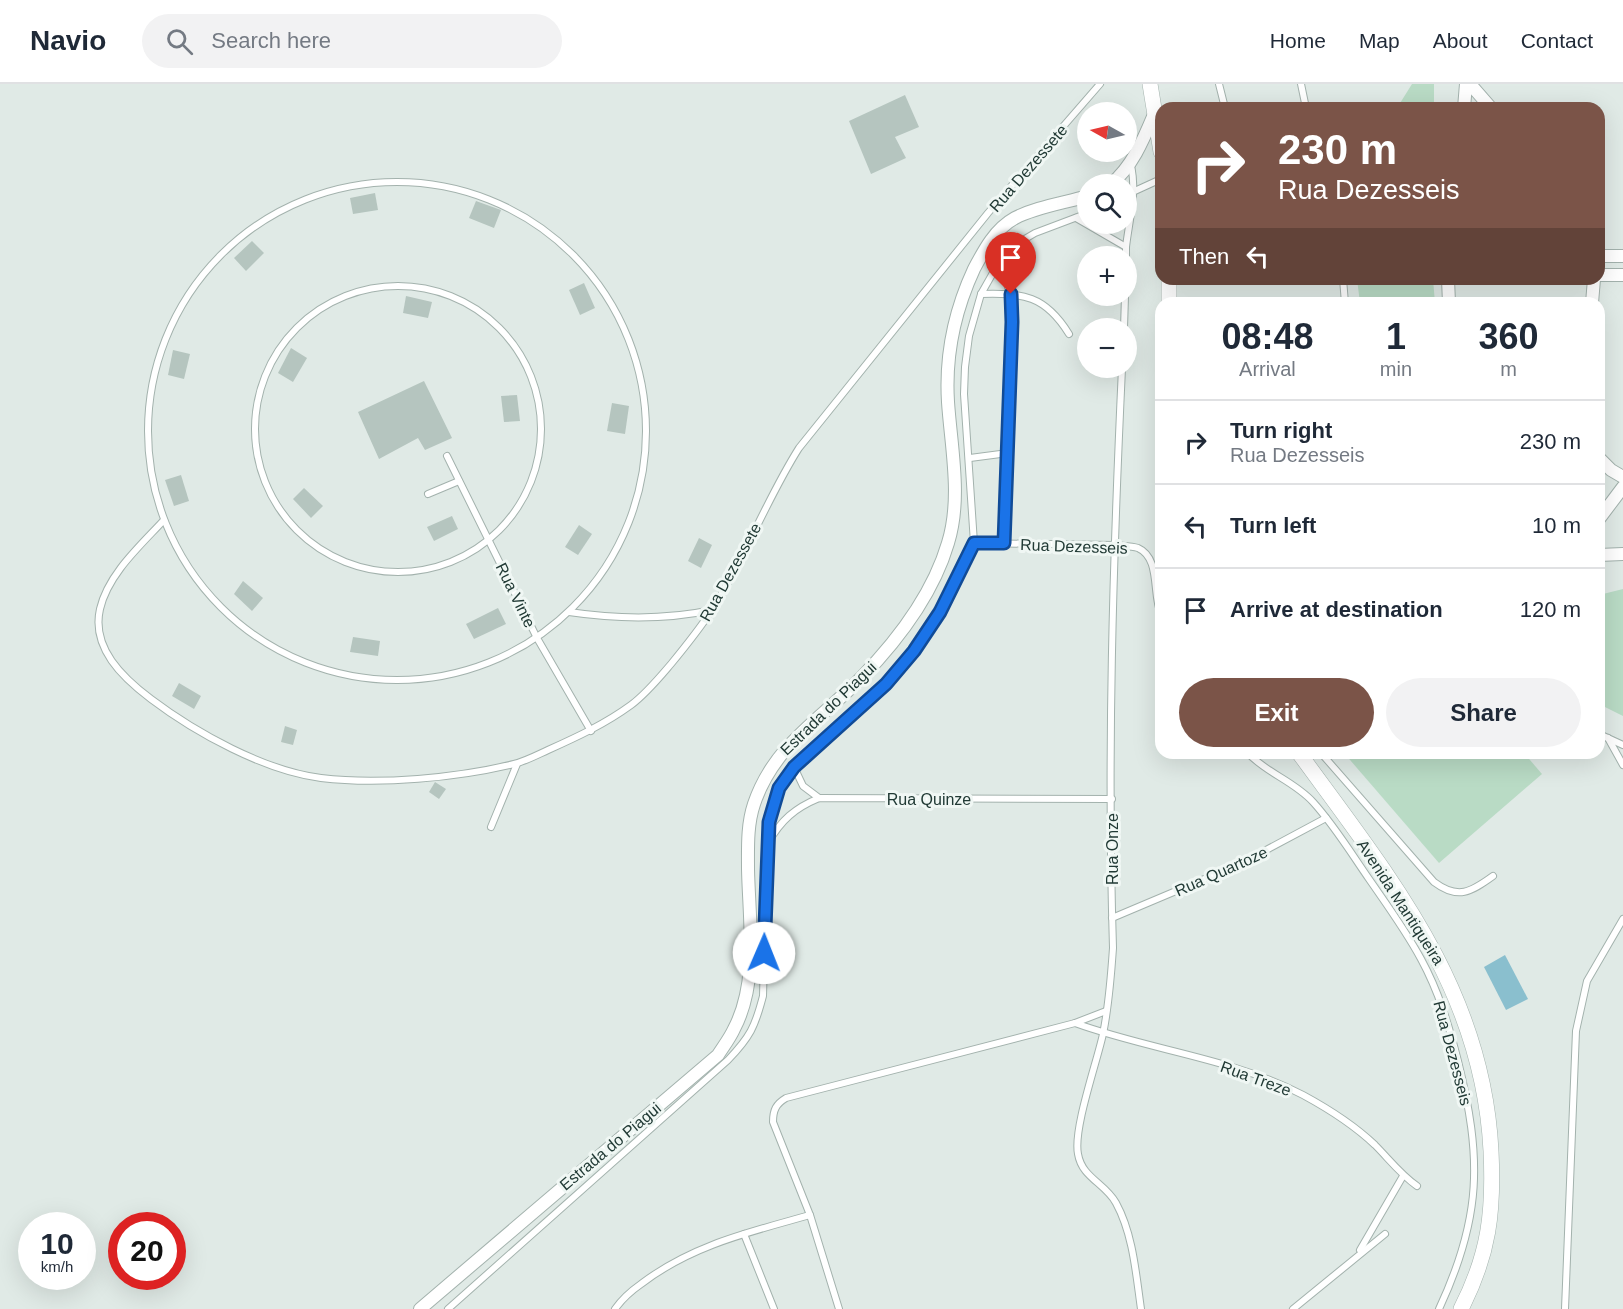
<!DOCTYPE html>
<meta charset="utf-8">
<style>
:root{--surface:#fff;--page:#f2f2f3;--text:#1f2937;--muted:#747a83;--line:#e0e1e3;--accent:#7b5448}
body{margin:0;font-family:Helvetica,sans-serif;background:var(--page);color:var(--text);height:100vh;display:flex;flex-direction:column;font-size:22px;white-space:nowrap}
*{box-sizing:border-box;margin:0}
p{font-size:20px;color:var(--muted)}
.icon{flex:none;width:33px;height:33px;fill:none;stroke:currentColor;stroke-width:2;stroke-linecap:round;stroke-linejoin:round}
.map{position:relative;flex:1;overflow:hidden}
.sheet{position:absolute;left:1155px;top:213px;width:450px;height:462px;display:flex;flex-direction:column;background:var(--surface);border-radius:18px;box-shadow:0 6px 24px #0002}
.sheet>*{flex:none}
.guide{position:absolute;left:1155px;top:18px;width:450px;height:183px;border-radius:18px;box-shadow:0 6px 24px #0002;background:#7b5448;color:#fff;overflow:hidden}
.needle{width:39px;rotate:278deg}
.controls{position:absolute;left:1077px;top:18px;display:grid;gap:12px}
.controls a{display:grid;place-items:center;width:60px;height:60px;border-radius:50%;background:var(--surface);box-shadow:0 6px 24px #0002;font-size:30px}
.speed{position:absolute;left:18px;top:1128px;display:flex;gap:12px;font-size:30px;font-weight:700;text-align:center}
.speed>*{display:grid;place-content:center;width:78px;height:78px;border-radius:50%;background:var(--surface);box-shadow:0 6px 24px #0002;line-height:1}
.speed small{font-size:15px;font-weight:400}
.speed .limit{border:9px solid #d22;background:#fff;color:#111}
.pin{position:absolute;display:grid;place-items:center;width:51px;height:51px;color:#fff;margin:-62px -26px;border-radius:50% 50% 50% 0;rotate:-45deg;box-shadow:0 0 6px #0007}
.pin .icon{rotate:45deg}
.me{position:absolute;width:66px;margin:-33px;rotate:1deg;stroke-linejoin:round;filter:drop-shadow(0 0 4px #0008)}
.turn{display:flex;align-items:center;gap:21px;height:126px;padding:0 24px;font-size:27px}
.turn .icon{width:78px;height:78px;stroke-width:2.5}
.turn b{display:block;font-size:42px;line-height:51px}
.then{display:flex;align-items:center;height:57px;padding:0 24px;background:#0003;gap:12px;font-size:22px}
.eta{display:flex;justify-content:space-evenly;align-items:center;height:102px;text-align:center}
.eta b{font-size:36px;font-weight:700;line-height:42px}
.primary-button{display:flex;gap:12px;margin-top:auto;padding:12px 24px}
.primary-button a{flex:1;height:69px;border-radius:36px;background:var(--accent);color:#fff;font-size:24px;font-weight:700;line-height:69px;text-align:center}
.primary-button a+a{background:var(--page);color:var(--text)}
ul{padding:0;list-style:none}
li{display:flex;align-items:center;gap:18px;height:84px;padding:0 24px;border-top:2px solid var(--line)}
li div{flex:1}
li b{display:block;font-size:22px}
li em{font-style:normal}
header{display:flex;align-items:center;gap:36px;box-sizing:border-box;height:84px;padding:0 30px;background:var(--surface);border-bottom:2px solid var(--line)}
header strong{font-size:28px}
nav{display:flex;gap:33px;margin-inline-start:auto;font-size:21px}
.search{width:420px;height:54px;background:var(--page);display:flex;align-items:center;gap:15px;box-sizing:border-box;padding:0 21px;border-radius:33px;color:var(--muted);font-size:22px}
.map>svg:first-child{display:block}
.green{fill:#b9dbc5}
.water{fill:#8abfce}
.building{fill:#b5c5bf}
.lines{fill:none;stroke-linecap:round;stroke-linejoin:round}
.service-casing{stroke:#a3b2ad;stroke-width:8}
.minor-casing{stroke:#a3b2ad;stroke-width:14}
.tertiary-casing{stroke:#a3b2ad;stroke-width:16}
.service{stroke:#fff;stroke-width:6}
.minor{stroke:#fff;stroke-width:12}
.tertiary{stroke:#fff;stroke-width:15}
.route-casing{stroke:#114b97;stroke-width:15}
.route{stroke:#1a73e8;stroke-width:10}
.labels{text-anchor:middle;stroke-width:6;stroke-linejoin:round;paint-order:stroke}
.street-label{font-size:16px;fill:#213a35;stroke:#f0f7f4}
</style>
<header>
<strong>Navio</strong>
<div class="search"><svg class="icon" aria-label="search" viewBox="0 0 24 24"><circle cx="10" cy="10" r="6"/><path d="M15 15l6 6"/></svg>Search here</div>
<nav><a>Home</a><a>Map</a><a>About</a><a>Contact</a></nav>
</header>
<div class="map">
<svg width="1623" height="1225" viewBox="0 0 1623 1225">
<rect width="100%" height="100%" fill="#e0eae6"/>
<!-- green -->
<g class="green">
<polygon points="1412,0 1434,0 1434,24 1397,24"/>
<polygon points="1357,195 1433,195 1435,219 1360,219"/>
<polygon points="1623,505 1623,632 1599,620 1599,511"/>
<polygon points="1344,669 1524,669 1542,690 1439,779"/>
</g>
<!-- water -->
<polygon class="water" points="1505,871 1528,915 1506,926 1484,883"/>
<!-- building -->
<g class="building">
<polygon points="905,11 919,43 895,53 906,74 871,90 849,37"/>
<polygon points="375,109 378,126 353,130 350,114"/>
<polygon points="476,117 501,126 494,144 469,134"/>
<polygon points="252,157 264,169 246,187 234,174"/>
<polygon points="584,199 595,224 580,231 569,206"/>
<polygon points="406,212 432,218 428,234 403,229"/>
<polygon points="291,264 307,274 293,298 278,289"/>
<polygon points="173,266 190,270 184,295 168,291"/>
<polygon points="424,297 452,354 425,366 418,354 379,375 358,328"/>
<polygon points="517,311 520,337 504,338 501,312"/>
<polygon points="612,319 629,322 625,350 607,347"/>
<polygon points="181,391 189,417 174,422 165,396"/>
<polygon points="304,404 323,422 311,434 293,415"/>
<polygon points="452,432 458,445 434,457 427,443"/>
<polygon points="579,441 592,450 578,471 565,463"/>
<polygon points="699,454 712,461 701,484 688,477"/>
<polygon points="243,497 263,514 252,527 234,510"/>
<polygon points="498,524 506,540 474,555 466,540"/>
<polygon points="353,553 380,557 378,572 350,568"/>
<polygon points="179,599 201,612 194,625 172,612"/>
<polygon points="285,642 297,646 293,661 281,658"/>
<polygon points="435,698 446,705 439,715 429,708"/>
</g>
<g class="lines">
<!-- service casing -->
<g class="service-casing">
<g id="service">
<polyline points="1219,0 1225,24"/>
<polyline points="1301,0 1306,24"/>
<circle cx="397" cy="347" r="249"/>
<polyline points="1126,111 1161,95"/>
<polyline points="1076,134 1126,163 1126,172"/>
<path d="M1126,163C1129,136 1138,105 1130,78"/>
<path d="M998,180C1010,199 1011,216 1012,238L1004,459"/>
<polyline points="1343,195 1345,219"/>
<circle cx="398" cy="345" r="143"/>
<path d="M981,210C1023,209 1045,211 1069,250"/>
<polyline points="1124,244 1125,212"/>
<path d="M1122,284C1113,477 1107,670 1113,864C1111,893 1109,921 1103,950C1097,978 1073,1045 1078,1070C1082,1094 1105,1099 1116,1119C1133,1150 1136,1190 1141,1225"/>
<polyline points="447,372 537,554 591,647"/>
<polyline points="970,374 1008,369"/>
<polyline points="428,410 459,397"/>
<path d="M164,436C141,461 108,490 100,525C91,564 123,594 151,615C196,649 265,687 321,694C379,701 457,694 514,680C526,677 537,671 548,666C577,653 605,640 631,621C646,610 659,594 671,580C685,563 700,544 712,526C745,474 766,416 799,364L988,129L1100,0"/>
<path d="M974,459L1114,461C1121,462 1131,462 1138,464C1161,474 1152,511 1161,530"/>
<path d="M569,528C616,535 665,536 712,526"/>
<polyline points="1599,650 1623,661"/>
<polyline points="1608,654 1623,681"/>
<path d="M1248,669C1266,689 1294,697 1313,718C1334,741 1351,769 1369,795C1387,821 1406,847 1421,875C1439,908 1449,942 1458,977C1482,1074 1482,1133 1439,1225"/>
<path d="M1321,669L1434,798C1458,816 1471,808 1493,792"/>
<polyline points="794,683 803,702 819,714"/>
<polyline points="491,743 517,680"/>
<path d="M768,759C781,736 795,724 819,714L1112,715"/>
<polyline points="1112,834 1240,780 1326,734"/>
<path d="M1075,939C1149,966 1232,974 1303,1011C1327,1024 1354,1041 1375,1061C1389,1075 1400,1090 1417,1102"/>
<polyline points="744,1150 774,1225"/>
<polyline points="1360,1166 1403,1092"/>
<path d="M448,1225L728,976C750,953 755,943 763,912L767,762L769,738L779,704L794,683L886,600L914,567L940,528L974,459L964,310L965,283L969,252L981,210L998,180L1013,162L1035,149L1088,129"/>
<path d="M615,1225C622,1215 631,1207 641,1200C692,1161 750,1148 810,1131"/>
<path d="M839,1225L810,1131L773,1038C773,1026 776,1020 786,1014L1075,939L1106,927"/>
<polyline points="1293,1225 1385,1150"/>
<polyline points="1565,1225 1576,947 1587,897 1623,835"/>
</g>
</g>
<!-- minor casing -->
<g class="minor-casing">
<g id="minor">
<polyline points="1470,0 1491,24"/>
<polyline points="1464,24 1466,0"/>
<path d="M1111,100C1133,82 1144,54 1155,28"/>
<polyline points="1599,172 1623,172"/>
<polyline points="1599,191 1623,191"/>
<polyline points="1448,195 1449,219"/>
<polyline points="1592,219 1594,195"/>
<polyline points="1599,374 1611,386 1623,393"/>
<polyline points="1599,435 1623,403"/>
<polyline points="1599,471 1623,470"/>
<path d="M420,1225L718,971C723,963 730,954 734,945C759,898 749,836 748,785C748,763 747,741 754,720C774,661 820,636 861,594C898,556 933,510 948,459C962,414 951,363 948,318C945,270 954,228 974,185C984,166 995,145 1015,134C1036,123 1064,119 1088,112"/>
</g>
</g>
<!-- tertiary casing -->
<g class="tertiary-casing">
<g id="tertiary">
<polyline points="1150,0 1161,68"/>
<polyline points="1169,219 1169,195"/>
<path d="M1299,669C1390,794 1483,905 1491,1067C1494,1128 1489,1170 1461,1225"/>
</g>
</g>
<!-- service -->
<use href="#service" class="service"/>
<!-- minor -->
<use href="#minor" class="minor"/>
<!-- tertiary -->
<use href="#tertiary" class="tertiary"/>
</g>
<g class="lines">
<!-- route casing -->
<g class="route-casing">
<polyline id="route" points="764,869 769,738 779,704 794,683 886,600 914,567 940,528 974,459 1004,459 1012,238 1011,210"/>
</g>
<!-- route -->
<use href="#route" class="route"/>
</g>
<g class="labels">
<!-- street labels -->
<g class="street-label">
<text transform="translate(1028 84) rotate(-49)" y="6">Rua Dezessete</text>
<text transform="translate(1074 462) rotate(2)" y="6">Rua Dezesseis</text>
<text transform="translate(730 488) rotate(-61)" y="6">Rua Dezessete</text>
<text transform="translate(516 511) rotate(64)" y="6">Rua Vinte</text>
<text transform="translate(828 624) rotate(-44)" y="6">Estrada do Piagui</text>
<text x="929" y="721">Rua Quinze</text>
<text transform="translate(1112 765) rotate(-90)" y="6">Rua Onze</text>
<text transform="translate(1221 787) rotate(-24)" y="6">Rua Quartoze</text>
<text transform="translate(1401 818) rotate(57)" y="6">Avenida Mantiqueira</text>
<text transform="translate(1453 969) rotate(75)" y="6">Rua Dezesseis</text>
<text transform="translate(1256 994) rotate(20)" y="6">Rua Treze</text>
<text transform="translate(610 1062) rotate(-40)" y="6">Estrada do Piagui</text>
</g>
</g>
</svg>
<div class="controls">
<a><svg class="needle" viewBox="-14 -14 28 28"><path d="M0-13l5 13h-10z" fill="#e53935"/><path d="M0 13l5-13h-10z" fill="#747a83"/></svg></a>
<a><svg class="icon" aria-label="search" viewBox="0 0 24 24"><circle cx="10" cy="10" r="6"/><path d="M15 15l6 6"/></svg></a>
<a>+</a>
<a>−</a>
</div>
<div class="speed"><div>10<small>km/h</small></div><div class="limit">20</div></div>
<div class="pin" style="left:1011px;top:210px;background:#d93025"><svg class="icon" aria-label="arrive" viewBox="0 0 24 24"><path d="M6 21V4h12l-3 4 3 4H6"/></svg></div>
<svg class="me" style="left:764px;top:869px" viewBox="-20 -20 40 40"><circle r="19" fill="#fff"/><path d="M0-13L10 11 0 6-10 11z" fill="#1a73e8"/></svg>
<div class="guide">
<div class="turn"><svg class="icon" aria-label="right" viewBox="0 0 24 24"><path d="M7 20v-9h11M14 6l5 5-5 5"/></svg><div><b>230 m</b>Rua Dezesseis</div></div>
<div class="then">Then<svg class="icon" aria-label="left" viewBox="0 0 24 24"><path d="M17 20v-9H6M10 6l-5 5 5 5"/></svg></div>
</div>
<section class="sheet">
<div class="eta">
<div><b>08:48</b><p>Arrival</p></div>
<div><b>1</b><p>min</p></div>
<div><b>360</b><p>m</p></div>
</div>
<ul>
<li><svg class="icon" aria-label="right" viewBox="0 0 24 24"><path d="M7 20v-9h11M14 6l5 5-5 5"/></svg><div><b>Turn right</b><p>Rua Dezesseis</p></div><em>230 m</em></li>
<li><svg class="icon" aria-label="left" viewBox="0 0 24 24"><path d="M17 20v-9H6M10 6l-5 5 5 5"/></svg><div><b>Turn left</b></div><em>10 m</em></li>
<li><svg class="icon" aria-label="arrive" viewBox="0 0 24 24"><path d="M6 21V4h12l-3 4 3 4H6"/></svg><div><b>Arrive at destination</b></div><em>120 m</em></li>
</ul>
<div class="primary-button"><a>Exit</a><a>Share</a></div>
</section>
</div>
